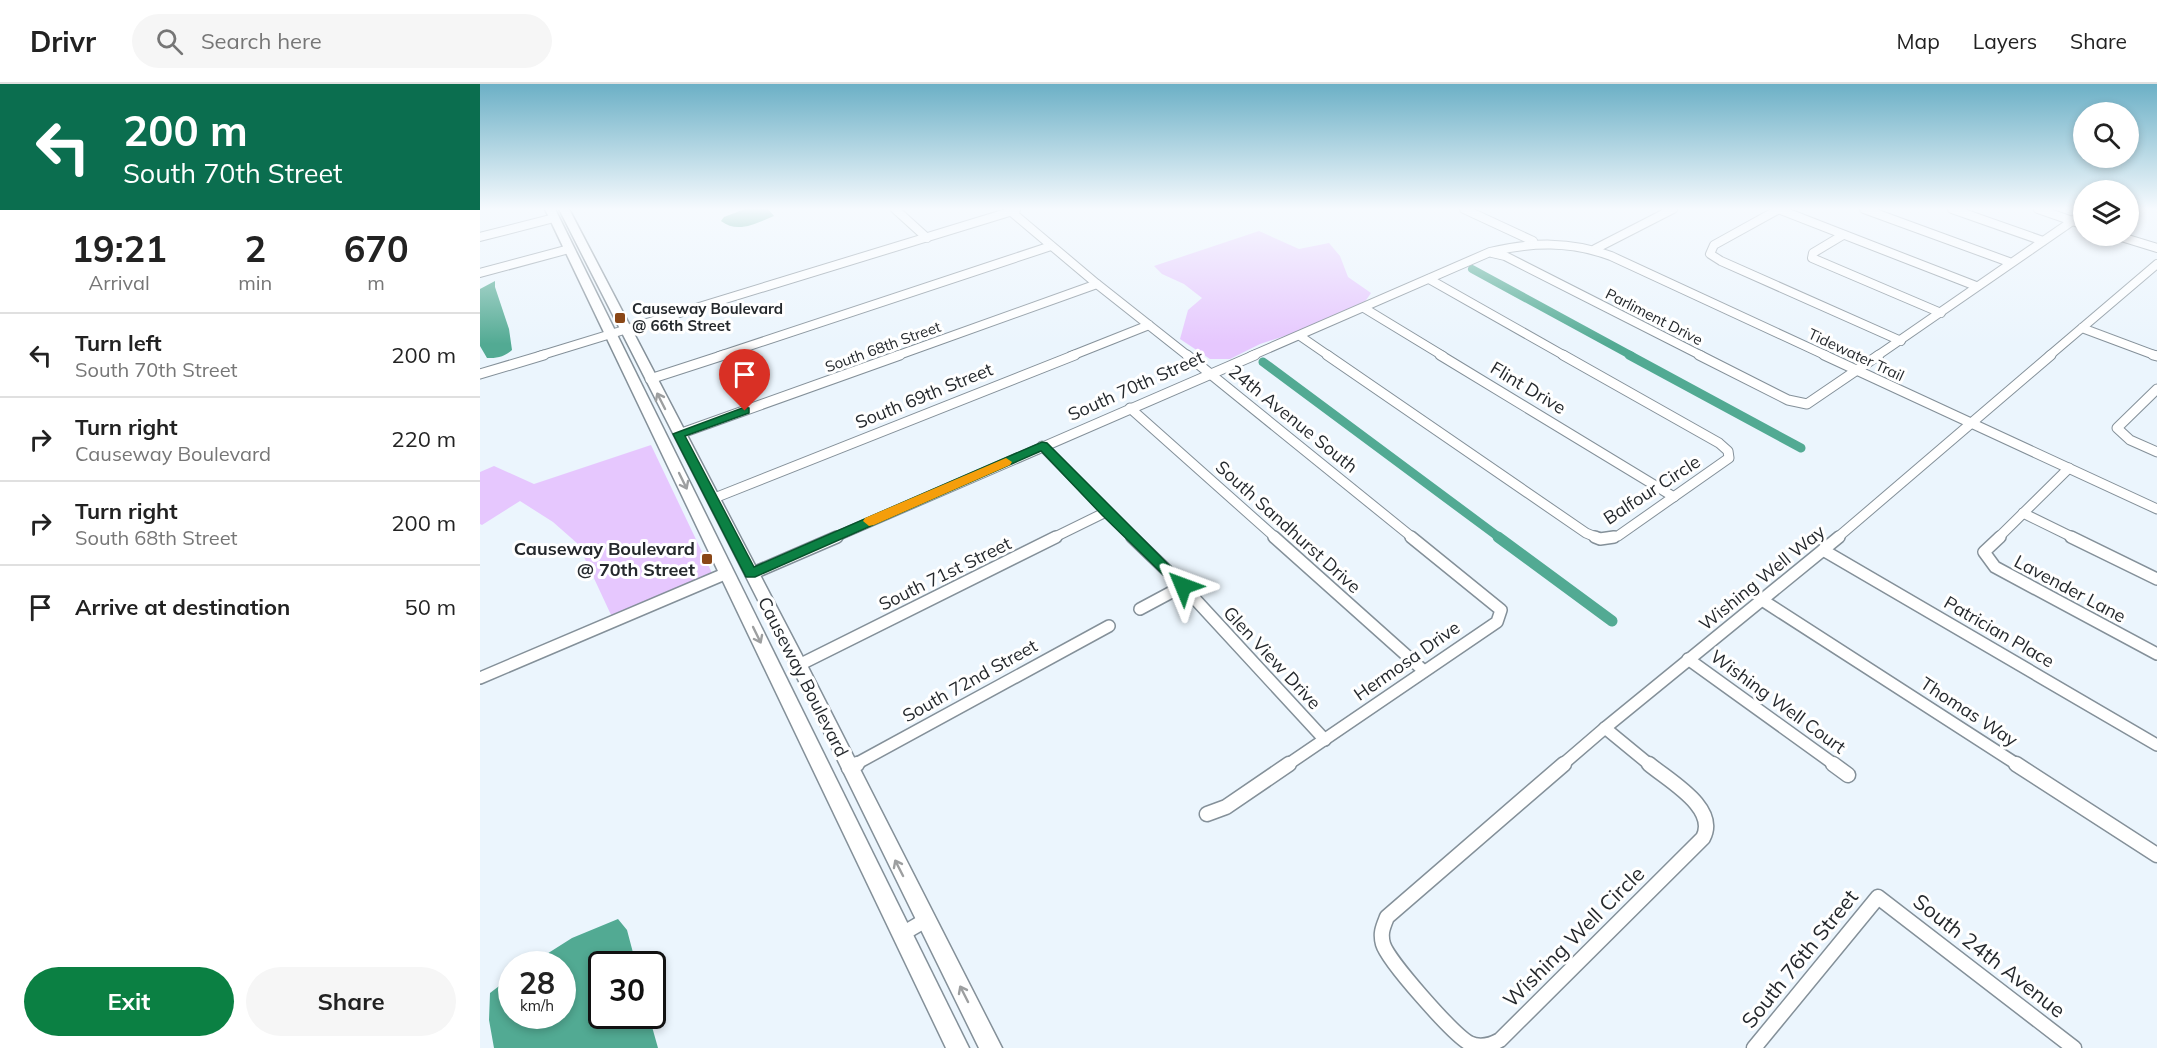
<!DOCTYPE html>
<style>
:root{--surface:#fff;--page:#f6f6f6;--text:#222;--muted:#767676;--line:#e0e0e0;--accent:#0b8043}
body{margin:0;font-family:Mulish,sans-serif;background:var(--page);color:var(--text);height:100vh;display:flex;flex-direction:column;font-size:22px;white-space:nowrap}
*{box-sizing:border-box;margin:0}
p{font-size:20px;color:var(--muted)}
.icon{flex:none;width:33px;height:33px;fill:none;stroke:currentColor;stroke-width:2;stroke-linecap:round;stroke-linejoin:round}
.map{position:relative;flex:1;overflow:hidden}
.sheet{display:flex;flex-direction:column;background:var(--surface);width:480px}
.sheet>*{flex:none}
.top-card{background:#0b6e4f;color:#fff;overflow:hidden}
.controls{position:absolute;left:1593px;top:18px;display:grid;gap:12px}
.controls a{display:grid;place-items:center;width:66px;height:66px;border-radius:50%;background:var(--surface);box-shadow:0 3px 9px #0003;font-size:30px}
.speed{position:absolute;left:18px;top:867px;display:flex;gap:12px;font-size:30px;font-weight:700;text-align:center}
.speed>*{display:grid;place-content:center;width:78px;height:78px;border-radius:50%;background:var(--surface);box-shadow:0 3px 9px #0003;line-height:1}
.speed small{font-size:15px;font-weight:400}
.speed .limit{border:3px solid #111;border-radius:9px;background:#fff;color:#111}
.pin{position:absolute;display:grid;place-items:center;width:51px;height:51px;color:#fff;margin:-62px -26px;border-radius:50% 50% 50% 0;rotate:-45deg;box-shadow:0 0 6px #0007}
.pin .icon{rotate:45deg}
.me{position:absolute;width:66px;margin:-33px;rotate:314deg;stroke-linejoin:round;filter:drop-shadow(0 0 4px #0008)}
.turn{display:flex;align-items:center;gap:21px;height:126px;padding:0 24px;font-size:27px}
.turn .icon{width:78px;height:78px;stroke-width:2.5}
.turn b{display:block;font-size:42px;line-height:51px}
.eta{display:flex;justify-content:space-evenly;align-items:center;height:102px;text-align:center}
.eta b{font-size:36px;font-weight:700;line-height:42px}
.primary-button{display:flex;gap:12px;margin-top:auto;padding:12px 24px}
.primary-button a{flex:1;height:69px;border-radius:36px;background:var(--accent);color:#fff;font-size:24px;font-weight:700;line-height:69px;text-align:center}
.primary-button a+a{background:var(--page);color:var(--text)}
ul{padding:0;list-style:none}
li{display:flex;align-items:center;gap:18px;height:84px;padding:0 24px;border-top:2px solid var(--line)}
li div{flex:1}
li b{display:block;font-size:22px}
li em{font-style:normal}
header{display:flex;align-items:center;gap:36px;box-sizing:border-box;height:84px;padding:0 30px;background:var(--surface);border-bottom:2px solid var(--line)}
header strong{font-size:28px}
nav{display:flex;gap:33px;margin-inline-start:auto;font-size:21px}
.search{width:420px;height:54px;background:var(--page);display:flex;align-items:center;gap:15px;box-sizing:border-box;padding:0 21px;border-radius:33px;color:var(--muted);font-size:22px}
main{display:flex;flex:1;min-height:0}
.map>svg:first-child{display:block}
.green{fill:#e6c7fe}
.water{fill:#52aa93}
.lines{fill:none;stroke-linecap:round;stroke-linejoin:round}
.canal-far2{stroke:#52aa93;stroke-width:8}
.canal-far1{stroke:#52aa93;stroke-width:9}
.canal{stroke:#52aa93;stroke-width:11}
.minor-far3-casing{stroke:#849099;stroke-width:10}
.minor-far2-casing{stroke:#849099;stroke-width:11}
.minor-far1-casing{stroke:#849099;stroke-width:14}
.minor-casing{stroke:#849099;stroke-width:17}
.secondary-casing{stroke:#849099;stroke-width:3}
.minor-far3{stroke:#fff;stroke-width:8}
.minor-far2{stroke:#fff;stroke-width:9}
.minor-far1{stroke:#fff;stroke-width:11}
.minor{stroke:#fff;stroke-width:14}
.secondary{fill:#fff;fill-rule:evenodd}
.oneway{stroke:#9d9fa0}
.route{fill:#0b8043;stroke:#07532c;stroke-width:1.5}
.slow{fill:#f59e0b}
.poi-dot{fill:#8a4717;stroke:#fff;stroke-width:2}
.labels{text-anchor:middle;stroke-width:6;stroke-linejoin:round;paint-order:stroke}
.far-poi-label{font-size:15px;font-weight:bold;fill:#25292d;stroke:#fff;text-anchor:start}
.far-street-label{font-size:15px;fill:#25292d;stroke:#fff}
.street-label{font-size:18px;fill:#25292d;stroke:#fff}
.poi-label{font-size:18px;font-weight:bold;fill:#25292d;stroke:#fff;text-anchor:end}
.near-street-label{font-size:21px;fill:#25292d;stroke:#fff}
</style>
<header>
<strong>Drivr</strong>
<div class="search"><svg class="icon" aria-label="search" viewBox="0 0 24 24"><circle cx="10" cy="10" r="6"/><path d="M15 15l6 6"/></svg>Search here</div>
<nav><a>Map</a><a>Layers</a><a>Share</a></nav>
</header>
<main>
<section class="sheet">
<div class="top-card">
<div class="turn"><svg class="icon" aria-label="left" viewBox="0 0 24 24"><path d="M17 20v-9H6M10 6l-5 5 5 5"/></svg><div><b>200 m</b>South 70th Street</div></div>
</div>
<div class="eta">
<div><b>19:21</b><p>Arrival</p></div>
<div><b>2</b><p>min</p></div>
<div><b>670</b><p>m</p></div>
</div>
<ul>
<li><svg class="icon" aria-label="left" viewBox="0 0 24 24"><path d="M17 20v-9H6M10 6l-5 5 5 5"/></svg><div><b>Turn left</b><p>South 70th Street</p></div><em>200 m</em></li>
<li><svg class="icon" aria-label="right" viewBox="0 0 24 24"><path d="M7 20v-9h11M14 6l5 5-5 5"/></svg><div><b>Turn right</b><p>Causeway Boulevard</p></div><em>220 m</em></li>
<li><svg class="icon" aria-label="right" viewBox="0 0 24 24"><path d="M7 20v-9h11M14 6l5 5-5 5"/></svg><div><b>Turn right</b><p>South 68th Street</p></div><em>200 m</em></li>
<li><svg class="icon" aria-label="arrive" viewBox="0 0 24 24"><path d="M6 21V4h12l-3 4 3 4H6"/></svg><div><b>Arrive at destination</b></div><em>50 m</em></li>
</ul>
<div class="primary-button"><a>Exit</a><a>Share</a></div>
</section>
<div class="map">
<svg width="1677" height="964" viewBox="0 0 1677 964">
<rect width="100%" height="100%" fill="#ebf5fd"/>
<!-- green -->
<g class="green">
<polygon points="779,147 819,165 849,159 860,172 868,193 891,209 884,219 814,249 780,260 750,275 730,275 700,255 708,226 722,214 704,200 682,190 674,182"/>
<polygon points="171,361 232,489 132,533 98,460 73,438 40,417 2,441 0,440 0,388 14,382 54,400"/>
</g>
<!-- water -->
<g class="water">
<path d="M265,125H288L294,132C276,139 258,150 241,137L244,133Z"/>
<path d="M15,197V203L29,245L32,266C24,273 17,274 7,274L0,262V205Z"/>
<polygon points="138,835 147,846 156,880 122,880 122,932 169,932 178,964 14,964 9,936 10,909 31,893 32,932 82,932 82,880 51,880 92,854"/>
</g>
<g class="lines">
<!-- canal-far2 -->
<polyline class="canal-far2" points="992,185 1152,272"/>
<!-- canal-far1 -->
<g class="canal-far1">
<polyline points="1149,271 1321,364"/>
<polyline points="783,278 1020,454"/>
</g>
<!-- canal -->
<polyline class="canal" points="1018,453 1132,537"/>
<!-- minor-far3 casing -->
<g class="minor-far3-casing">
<g id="minor-far3">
<polyline points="415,125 447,154"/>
<polyline points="528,125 617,200 708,272"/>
<polyline points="984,125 1053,157"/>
<polyline points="1298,125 1496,202"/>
<polyline points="1299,125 1234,161 1230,170 1241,177 1421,257"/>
<polyline points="1384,125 1529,178"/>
<polyline points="1472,125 1563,157"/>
<polyline points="1558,125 1604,141"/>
<polyline points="1363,151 1333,169 1332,174 1461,229"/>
<polyline points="1638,152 1677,164"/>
<polyline points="0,153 74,134"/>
<polyline points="1115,165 1193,125"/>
<polyline points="1012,169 1025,172 1222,272"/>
<polyline points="0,189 89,165"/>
<polyline points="949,195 1085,272"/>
<polyline points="884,224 963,272"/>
<polyline points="1602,244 1677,272"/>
<polyline points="820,252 849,272"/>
<polyline points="59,272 536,126"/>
<polyline points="239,272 571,162"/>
<polyline points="416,272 617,200"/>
<polyline points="591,272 669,241"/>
<path d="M771,272L1010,168C1052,158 1090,157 1131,172L1347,272"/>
<polyline points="1397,272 1604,129"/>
<polyline points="1569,272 1677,180"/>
</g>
</g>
<!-- minor-far2 casing -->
<g class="minor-far2-casing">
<g id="minor-far2">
<polyline points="707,271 933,454"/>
<polyline points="847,271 1106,449 1118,454"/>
<polyline points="960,271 1194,413"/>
<polyline points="1083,271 1239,359 1248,367 1249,374 1138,452 1125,454"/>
<polyline points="1219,271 1308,316 1327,320 1399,271"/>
<polyline points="1344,271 1677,425"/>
<polyline points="1673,271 1677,272"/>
<polyline points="0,290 64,271"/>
<polyline points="170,295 244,271"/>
<polyline points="1677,305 1637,344 1650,356 1677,368"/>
<polyline points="650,324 796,454"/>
<polyline points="199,350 420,271"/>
<polyline points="562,362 653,454"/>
<polyline points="232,415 595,271"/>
<polyline points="1543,429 1594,454"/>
<polyline points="353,454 775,271"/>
<polyline points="573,454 626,428"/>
<polyline points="1357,454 1571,271"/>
<polyline points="1518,454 1589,384"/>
</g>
</g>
<!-- minor-far1 casing -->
<g class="minor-far1-casing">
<g id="minor-far1">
<polyline points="652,453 703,502 845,656"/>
<polyline points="794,453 944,587"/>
<polyline points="1115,453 1120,455 1134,453"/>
<polyline points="1520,453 1504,468 1515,483 1677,570"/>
<polyline points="1591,453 1677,495"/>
<polyline points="1343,466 1677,661"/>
<polyline points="271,490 357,453"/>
<polyline points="1282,516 1538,681"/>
<polyline points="660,525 703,502"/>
<polyline points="1208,575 1355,681"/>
<polyline points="319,581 576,453"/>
<polyline points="0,594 247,489"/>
<polyline points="1125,644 1170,681"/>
<polyline points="1125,644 1359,453"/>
<polyline points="374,681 629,542"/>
<polyline points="807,681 1017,538 1021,526 931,453"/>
<polyline points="1082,681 1125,644"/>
</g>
</g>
<!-- minor casing -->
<g class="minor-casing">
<g id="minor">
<path d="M1084,680L907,833C903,843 900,849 903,860C908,877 973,950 989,959C999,964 1011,961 1020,956L1223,754C1239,724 1189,697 1169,680"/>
<polyline points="1353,680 1368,691"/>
<polyline points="1536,680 1677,771"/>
<polyline points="369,684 377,680"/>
<polyline points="727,730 746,723 809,680"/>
<polyline points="422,850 446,836"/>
<polyline points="1274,964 1398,813 1594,964"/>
</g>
</g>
<!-- secondary casing -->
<g class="secondary-casing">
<g id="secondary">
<polygon points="65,125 75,125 489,964 466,964"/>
<polygon points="79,125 89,125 327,581 522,964 499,964 311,581"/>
</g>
</g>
<!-- minor-far3 -->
<use href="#minor-far3" class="minor-far3"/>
<!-- minor-far2 -->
<use href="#minor-far2" class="minor-far2"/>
<!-- minor-far1 -->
<use href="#minor-far1" class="minor-far1"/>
<!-- minor -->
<use href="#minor" class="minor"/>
<!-- secondary -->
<use href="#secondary" class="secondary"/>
</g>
<!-- one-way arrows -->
<defs><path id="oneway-shaft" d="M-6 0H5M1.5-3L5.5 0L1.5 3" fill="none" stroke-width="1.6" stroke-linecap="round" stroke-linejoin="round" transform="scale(1.5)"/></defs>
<g class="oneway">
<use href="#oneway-shaft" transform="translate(181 317) rotate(-117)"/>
<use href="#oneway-shaft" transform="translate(203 397) rotate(64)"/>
<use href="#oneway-shaft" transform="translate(277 551) rotate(64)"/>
<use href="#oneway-shaft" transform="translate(419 784) rotate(-117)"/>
<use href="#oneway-shaft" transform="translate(484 910) rotate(-117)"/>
</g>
<!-- sky -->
<linearGradient id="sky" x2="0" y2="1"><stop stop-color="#6cb0c6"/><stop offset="0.48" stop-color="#f6fafe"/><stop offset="1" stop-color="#f6fafe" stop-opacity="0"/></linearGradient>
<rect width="1677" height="260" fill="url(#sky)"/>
<!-- route -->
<polygon class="route" points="265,323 269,324 269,329 205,352 274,483 562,358 567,359 710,502 708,505 698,505 622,431 561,367 275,493 266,493 193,350"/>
<!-- slow -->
<polygon class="slow" points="526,374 532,378 530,381 394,441 389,442 383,437 385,434"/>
<!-- markers -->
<g class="poi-dot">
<rect x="134" y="228" width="12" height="12" rx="3"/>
<rect x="221" y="469" width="12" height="12" rx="3"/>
</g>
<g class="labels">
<!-- far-poi labels -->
<g class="far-poi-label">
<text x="152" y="230">Causeway Boulevard<tspan x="152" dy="17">@ 66th Street</tspan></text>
</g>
<!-- far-street labels -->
<g class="far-street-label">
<text transform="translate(1174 233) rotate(27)" y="5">Parliment Drive</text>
<text transform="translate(403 263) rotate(-20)" y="5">South 68th Street</text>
<text transform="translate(1376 271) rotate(25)" y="5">Tidewater Trail</text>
</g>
<!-- street labels -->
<g class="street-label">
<text transform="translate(656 302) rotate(-24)" y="6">South 70th Street</text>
<text transform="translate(1048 304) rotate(31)" y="6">Flint Drive</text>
<text transform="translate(444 312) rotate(-22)" y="6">South 69th Street</text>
<text transform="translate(813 335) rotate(39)" y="6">24th Avenue South</text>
<text transform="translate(1172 406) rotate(-33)" y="6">Balfour Circle</text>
<text transform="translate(808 443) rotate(42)" y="6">South Sandhurst Drive</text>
<text transform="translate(465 490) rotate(-26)" y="6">South 71st Street</text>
<text transform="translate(1282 494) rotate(-39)" y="6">Wishing Well Way</text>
<text transform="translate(1590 505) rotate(28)" y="6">Lavender Lane</text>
<text transform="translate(1519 548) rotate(30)" y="6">Patrician Place</text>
<text transform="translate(792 574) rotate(47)" y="6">Glen View Drive</text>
<text transform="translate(927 577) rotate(-35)" y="6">Hermosa Drive</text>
<text transform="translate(323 593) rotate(63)" y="6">Causeway Boulevard</text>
<text transform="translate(490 597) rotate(-29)" y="6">South 72nd Street</text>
<text transform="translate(1298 618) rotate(36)" y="6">Wishing Well Court</text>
<text transform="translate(1489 628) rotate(33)" y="6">Thomas Way</text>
</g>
<!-- poi labels -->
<g class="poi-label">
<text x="215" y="471">Causeway Boulevard<tspan x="215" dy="21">@ 70th Street</tspan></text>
</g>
<!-- near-street labels -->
<g class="near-street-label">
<text transform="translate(1094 853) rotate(-45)" y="7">Wishing Well Circle</text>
<text transform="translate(1509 872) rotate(38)" y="7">South 24th Avenue</text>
<text transform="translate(1320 875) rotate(-51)" y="7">South 76th Street</text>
</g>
</g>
</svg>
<div class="controls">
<a><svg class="icon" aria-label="search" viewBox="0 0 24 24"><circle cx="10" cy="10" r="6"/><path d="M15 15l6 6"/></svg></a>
<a><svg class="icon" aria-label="layers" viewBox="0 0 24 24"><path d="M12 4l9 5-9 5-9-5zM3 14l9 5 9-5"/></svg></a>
</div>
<div class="speed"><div>28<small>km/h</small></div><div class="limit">30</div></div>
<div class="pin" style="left:265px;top:327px;background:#d93025"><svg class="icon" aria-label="arrive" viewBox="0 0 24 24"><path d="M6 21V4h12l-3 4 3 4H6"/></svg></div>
<svg class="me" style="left:703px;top:502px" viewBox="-20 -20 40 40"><path d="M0-17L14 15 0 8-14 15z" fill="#0b8043" stroke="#fff" stroke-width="4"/></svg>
</div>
</main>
